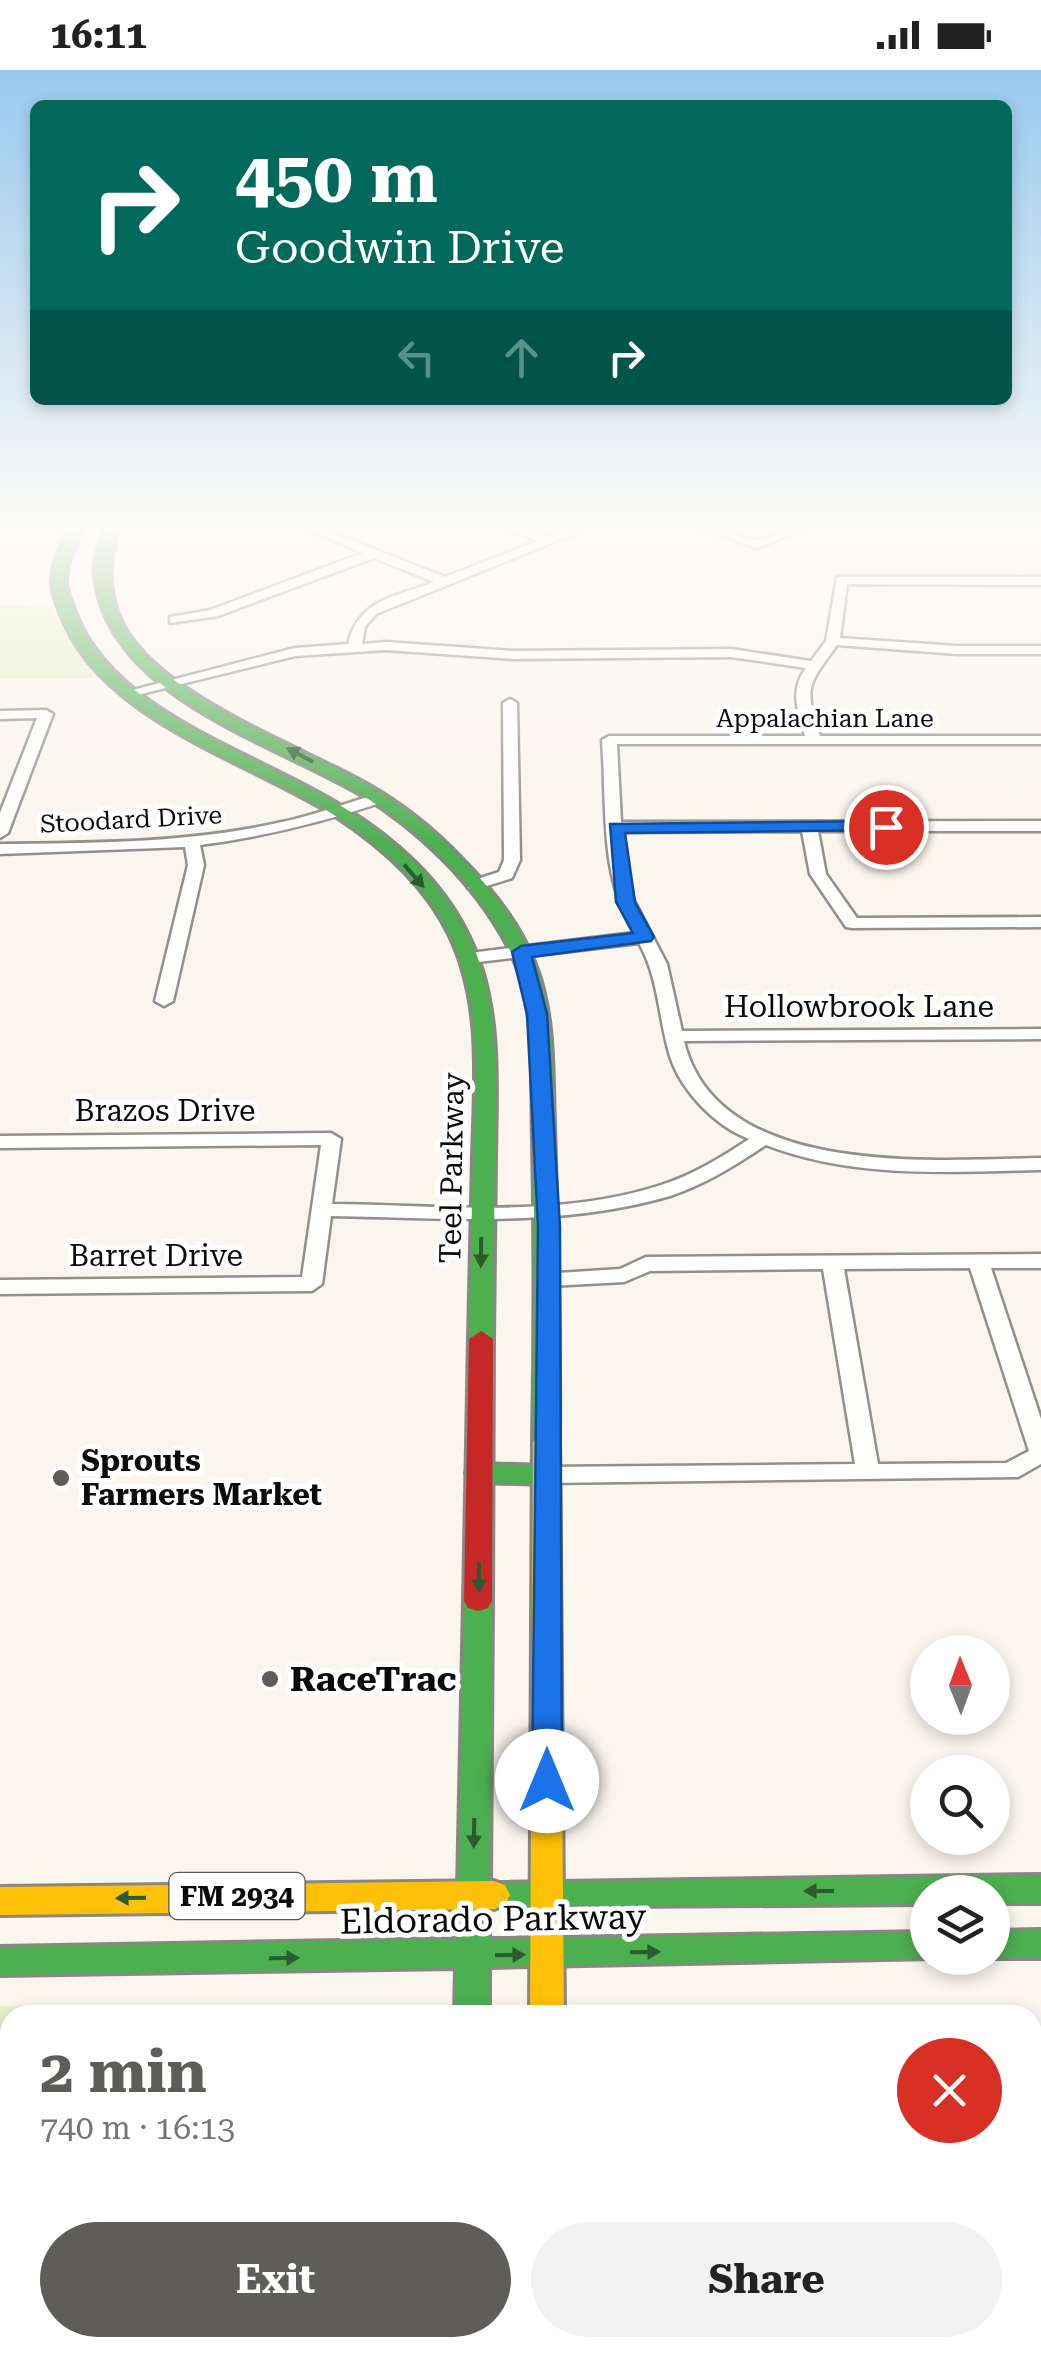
<!DOCTYPE html>
<meta charset="utf-8">
<style>
:root{--surface:#fff;--page:#f2f2f2;--text:#222;--muted:#767676;--accent:#5e5d59}
body{margin:0;font-family:"Roboto Serif",serif;background:var(--page);color:var(--text);height:100vh;display:flex;flex-direction:column;font-size:38px;white-space:nowrap}
*{box-sizing:border-box;margin:0}
p{font-size:32px;color:var(--muted)}
.icon{flex:none;width:55px;height:55px;fill:none;stroke:currentColor;stroke-width:2;stroke-linecap:round;stroke-linejoin:round}
.map{position:relative;flex:1;overflow:hidden}
.sheet{position:absolute;left:0px;top:1935px;width:1042px;height:352px;display:flex;flex-direction:column;background:var(--surface);border-radius:30px 30px 0 0;box-shadow:0 5px 15px #0003}
.sheet>*{flex:none}
.hud{position:absolute;left:30px;top:30px;width:982px;height:305px;border-radius:15px;box-shadow:0 5px 15px #0003;background:#00695c;color:#fff;overflow:hidden}
.needle{width:65px;rotate:359deg}
.fabs{position:absolute;left:910px;top:1565px;display:grid;gap:20px}
.fabs a{display:grid;place-items:center;width:100px;height:100px;border-radius:50%;background:var(--surface);box-shadow:0 5px 15px #0003;font-size:50px}
.pin{position:absolute;display:grid;place-items:center;width:85px;height:85px;color:#fff;margin:-42px;border:5px solid #fff;border-radius:50%;box-shadow:0 2px 10px #0007}
.me{position:absolute;width:110px;margin:-55px;rotate:0deg;stroke-linejoin:round;filter:drop-shadow(0 0 8px #0008)}
.turn{display:flex;align-items:center;gap:35px;height:210px;padding:0 40px;font-size:45px}
.turn .icon{width:130px;height:130px;stroke-width:2.5}
.turn b{display:block;font-size:70px;line-height:85px}
.lanes{display:flex;align-items:center;height:95px;padding:0 40px;background:#0003;justify-content:center;gap:50px;direction:ltr}
.lanes .off{opacity:.35}
.round{display:grid;place-items:center;flex:none;width:105px;height:105px;border-radius:52px;background:var(--page)}
.overview{display:flex;align-items:center;justify-content:space-between;height:170px;padding:0 40px}
h1{font-size:60px;font-weight:700;line-height:75px;color:var(--accent)}
.button{display:flex;gap:20px;margin-top:auto;padding:20px 40px}
.button a{flex:1;height:115px;border-radius:60px;background:var(--accent);color:#fff;font-size:40px;font-weight:700;line-height:115px;text-align:center}
.button a+a{background:var(--page);color:var(--text)}
.status{display:flex;justify-content:space-between;align-items:center;height:70px;padding:0 50px;background:var(--surface);direction:ltr}
.status svg{height:28px;fill:currentColor}
.map>svg:first-child{display:block}
.green{fill:#e5f0cb}
.lines{fill:none;stroke-linecap:round;stroke-linejoin:round}
.street-casing{stroke:#92908c;stroke-width:5}
.fast-casing{stroke:#898783;stroke-width:6}
.slow-casing{stroke:#898783;stroke-width:6}
.jam-casing{stroke:#898783;stroke-width:6}
.street{fill:#fefefc;fill-rule:evenodd}
.fast{fill:#4caf50;fill-rule:evenodd}
.slow{fill:#ffc107;fill-rule:evenodd}
.jam{fill:#c62828;fill-rule:evenodd}
.oneway{fill:#2b5c2d}
.route{fill:#1a73e8;stroke:#114b97;stroke-width:2.5}
.poi-dot{fill:#5e5d59;stroke:#fff;stroke-width:4}
.labels{text-anchor:middle;stroke-width:10;stroke-linejoin:round;paint-order:stroke}
.far-street-label{font-size:25px;fill:#0a0a0a;stroke:#fff}
.shield{fill:#fff;stroke:#545454;stroke-width:2.5}
.shield-label{font-size:28px;font-weight:bold;fill:#0a0a0a}
.street-label{font-size:30px;fill:#0a0a0a;stroke:#fff}
.poi-label{font-size:30px;font-weight:bold;fill:#0a0a0a;stroke:#fff;text-anchor:start}
.near-poi-label{font-size:35px;font-weight:bold;fill:#0a0a0a;stroke:#fff;text-anchor:start}
.near-street-label{font-size:35px;fill:#0a0a0a;stroke:#fff}
</style>
<div class="status"><b>16:11</b><svg viewBox="0 0 49 12"><path d="M0 12V9h3v3zM5 12V6h3v6zM10 12V3h3v9zM15 12V0h3v12zM26 1h20v11H26zM47 4h2v5h-2z"/></svg></div>
<div class="map">
<svg width="1041" height="2286" viewBox="0 0 1041 2286">
<rect width="100%" height="100%" fill="#faf6ed"/>
<!-- green -->
<g class="green">
<polygon points="0,536 52,537 60,556 100,608 0,609"/>
<polygon points="427,1935 427,1945 10,1945 10,2202 0,2232 0,1936"/>
</g>
<g class="lines">
<!-- street casing -->
<g class="street-casing">
<g id="street">
<path d="M297,455H313L445,507L538,471L496,455H513L548,467L580,455H596L376,544L365,557L362,574L386,572L512,581L731,579L811,591L826,571L837,507H1041V515L847,514L840,568L957,576H1041V584H957L837,575C807,616 804,617 820,666H1041V674H617L621,752L1041,751V761H818L826,804L857,848L1041,847V857L852,858L846,857L810,804L802,761L621,762L633,829L667,894L682,961L1041,959V969L684,971C717,1109 934,1090 1041,1088V1100C950,1102 853,1109 766,1075C736,1095 704,1115 670,1126C561,1158 443,1148 331,1146L322,1214L312,1221L0,1224V1210L302,1207L321,1075L0,1078V1066L331,1063L341,1069L332,1134C439,1135 558,1149 661,1115C693,1105 722,1087 749,1069C713,1055 677,1017 668,979C658,942 658,907 639,873L470,893L462,888L470,883L634,863C599,804 607,736 602,670L609,666H805C798,641 789,621 806,598L731,587L512,589L386,580L295,586L129,627V621L295,578L348,574C359,529 395,527 434,512L374,488L218,546L170,553V547L210,540L363,483Z"/>
<path d="M691,455C715,455 738,470 756,470C774,470 790,455 813,455L757,478Z"/>
<polygon points="510,629 517,633 520,790 512,808 474,820 468,818 468,812 499,802 504,790 503,633"/>
<polygon points="46,640 53,644 8,763 0,768 0,743 37,648 0,649 0,641"/>
<path d="M378,724L383,726V732C323,752 263,767 200,775L204,795L173,931L164,936L155,931L188,795L185,777L0,784V774C94,773 190,773 282,752C315,745 346,733 378,724Z"/>
<path d="M1041,1184V1198H991L1041,1349V1394L1018,1407L546,1413L538,1411L534,1405L538,1399L546,1397L855,1394L823,1199L650,1201L624,1212L550,1216L543,1214L540,1209L543,1204L620,1199L646,1187ZM970,1198L1029,1381L1006,1393L878,1394L844,1199Z"/>
</g>
</g>
<!-- fast casing -->
<g class="fast-casing">
<g id="fast">
<path d="M69,455H83C76,474 66,493 66,513C67,523 72,533 75,542C113,645 261,684 346,739C395,769 441,811 467,863C502,931 496,1012 495,1086C494,1147 494,1208 493,1269L490,1275H472L469,1269C470,1208 472,1148 473,1087C475,1013 483,933 449,864C425,814 380,775 334,745C245,689 99,650 60,542C57,532 52,523 52,513C52,493 62,473 69,455Z"/>
<path d="M104,455H118C111,487 106,512 118,544C147,623 301,676 370,716C403,735 433,759 459,786C490,817 521,855 536,897C555,947 552,1002 554,1054C557,1160 560,1266 559,1372L555,1378H537L533,1372C535,1271 535,1169 533,1068C531,1004 538,933 507,874C474,813 420,760 360,724C272,672 108,626 95,507C93,490 101,471 104,455Z"/>
<polygon points="479,1394 546,1396 555,1398 559,1405 555,1412 546,1414 479,1412 470,1410 466,1403 470,1396"/>
<polygon points="478,1521 488,1524 492,1531 490,1813 1041,1805 1041,1833 992,1833 992,1822 928,1822 928,1834 489,1837 489,1869 928,1862 928,1888 935,1888 489,1897 489,1945 455,1945 456,1898 0,1905 0,1877 457,1869 464,1531 468,1524"/>
<polygon points="1041,1860 1041,1888 987,1888 992,1888 992,1861"/>
<rect x="448" y="2278" width="38" height="8"/>
</g>
</g>
<!-- slow casing -->
<g class="slow-casing">
<g id="slow">
<polygon points="546,1363 555,1366 559,1372 564,1945 530,1945 533,1372 537,1366"/>
<polygon points="494,1811 505,1815 510,1825 505,1835 494,1839 0,1845 0,1817"/>
</g>
</g>
<!-- jam casing -->
<g class="jam-casing">
<g id="jam">
<polygon points="481,1261 493,1269 492,1531 488,1538 478,1541 468,1538 464,1531 469,1269"/>
<rect x="540" y="2278" width="38" height="8"/>
</g>
</g>
<!-- street -->
<use href="#street" class="street"/>
<!-- fast -->
<use href="#fast" class="fast"/>
<!-- slow -->
<use href="#slow" class="slow"/>
<!-- jam -->
<use href="#jam" class="jam"/>
</g>
<!-- one-way arrows -->
<defs><path id="oneway-solid" d="M-6-.8H1V-3.2L6.5 0L1 3.2V.8H-6Z" transform="scale(2.5)"/></defs>
<g class="oneway">
<use href="#oneway-solid" transform="translate(300 685) rotate(-152)"/>
<use href="#oneway-solid" transform="translate(414 806) rotate(49)"/>
<use href="#oneway-solid" transform="translate(481 1182) rotate(91)"/>
<use href="#oneway-solid" transform="translate(479 1507) rotate(90)"/>
<use href="#oneway-solid" transform="translate(474 1763) rotate(91)"/>
<use href="#oneway-solid" transform="translate(819 1821) rotate(180)"/>
<use href="#oneway-solid" transform="translate(131 1828) rotate(179)"/>
<use href="#oneway-solid" transform="translate(645 1882) rotate(-1)"/>
<use href="#oneway-solid" transform="translate(510 1885) rotate(-1)"/>
<use href="#oneway-solid" transform="translate(284 1888) rotate(-1)"/>
</g>
<!-- sky -->
<linearGradient id="sky" x2="0" y2="1"><stop stop-color="#98c9ee"/><stop offset="0.59" stop-color="#fdfbf7"/><stop offset="1" stop-color="#fdfbf7" stop-opacity="0"/></linearGradient>
<rect width="1041" height="775" fill="url(#sky)"/>
<!-- route -->
<polygon class="route" points="886,751 893,753 893,760 625,763 635,832 654,867 651,871 532,887 547,944 560,1157 562,1711 558,1720 547,1723 536,1720 532,1711 538,1157 527,944 512,882 521,876 633,863 616,832 610,754"/>
<!-- markers -->
<g class="poi-dot">
<circle cx="61" cy="1408" r="10"/>
<circle cx="270" cy="1609" r="10"/>
</g>
<g class="labels">
<!-- far-street labels -->
<g class="far-street-label">
<text x="825" y="657">Appalachian Lane</text>
<text transform="translate(131 749) rotate(-3)" y="9">Stoodard Drive</text>
</g>
<!-- shield labels -->
<rect class="shield" x="169.5" y="1803" width="135" height="46" rx="8"/>
<g class="shield-label">
<text x="237" y="1836">FM 2934</text>
</g>
<!-- street labels -->
<g class="street-label">
<text x="859" y="947">Hollowbrook Lane</text>
<text x="165" y="1051">Brazos Drive</text>
<text transform="translate(452 1098) rotate(-89)" y="10">Teel Parkway</text>
<text x="156" y="1196">Barret Drive</text>
</g>
<!-- poi labels -->
<g class="poi-label">
<text x="81" y="1401">Sprouts<tspan x="81" dy="34">Farmers Market</tspan></text>
</g>
<!-- near-poi labels -->
<g class="near-poi-label">
<text x="290" y="1621">RaceTrac</text>
</g>
<!-- near-street labels -->
<g class="near-street-label">
<text transform="translate(493 1849) rotate(-1)" y="12">Eldorado Parkway</text>
</g>
</g>
</svg>
<div class="fabs">
<a><svg class="needle" viewBox="-14 -14 28 28"><path d="M0-13l5 13h-10z" fill="#e53935"/><path d="M0 13l5-13h-10z" fill="#767676"/></svg></a>
<a><svg class="icon" aria-label="search" viewBox="0 0 24 24"><circle cx="10" cy="10" r="6"/><path d="M15 15l6 6"/></svg></a>
<a><svg class="icon" aria-label="layers" viewBox="0 0 24 24"><path d="M12 4l9 5-9 5-9-5zM3 14l9 5 9-5"/></svg></a>
</div>
<div class="pin" style="left:886px;top:757px;background:#d93025"><svg class="icon" aria-label="arrive" viewBox="0 0 24 24"><path d="M6 21V4h12l-3 4 3 4H6"/></svg></div>
<svg class="me" style="left:547px;top:1711px" viewBox="-20 -20 40 40"><circle r="19" fill="#fff"/><path d="M0-13L10 11 0 6-10 11z" fill="#1a73e8"/></svg>
<div class="hud">
<div class="turn"><svg class="icon" aria-label="right" viewBox="0 0 24 24"><path d="M7 20v-9h11M14 6l5 5-5 5"/></svg><div><b>450 m</b>Goodwin Drive</div></div>
<div class="lanes"><svg class="icon off" aria-label="left" viewBox="0 0 24 24"><path d="M17 20v-9H6M10 6l-5 5 5 5"/></svg><svg class="icon off" aria-label="ahead" viewBox="0 0 24 24"><path d="M12 20V5M6 11l6-6 6 6"/></svg><svg class="icon" aria-label="right" viewBox="0 0 24 24"><path d="M7 20v-9h11M14 6l5 5-5 5"/></svg></div>
</div>
<section class="sheet">
<div class="overview"><div><h1>2 min</h1><p>740 m · 16:13</p></div><a class="round" style="background:#d93025;color:#fff"><svg class="icon" aria-label="close" viewBox="0 0 24 24"><path d="M6 6l12 12M18 6L6 18"/></svg></a></div>
<div class="button"><a>Exit</a><a>Share</a></div>
</section>
</div>
